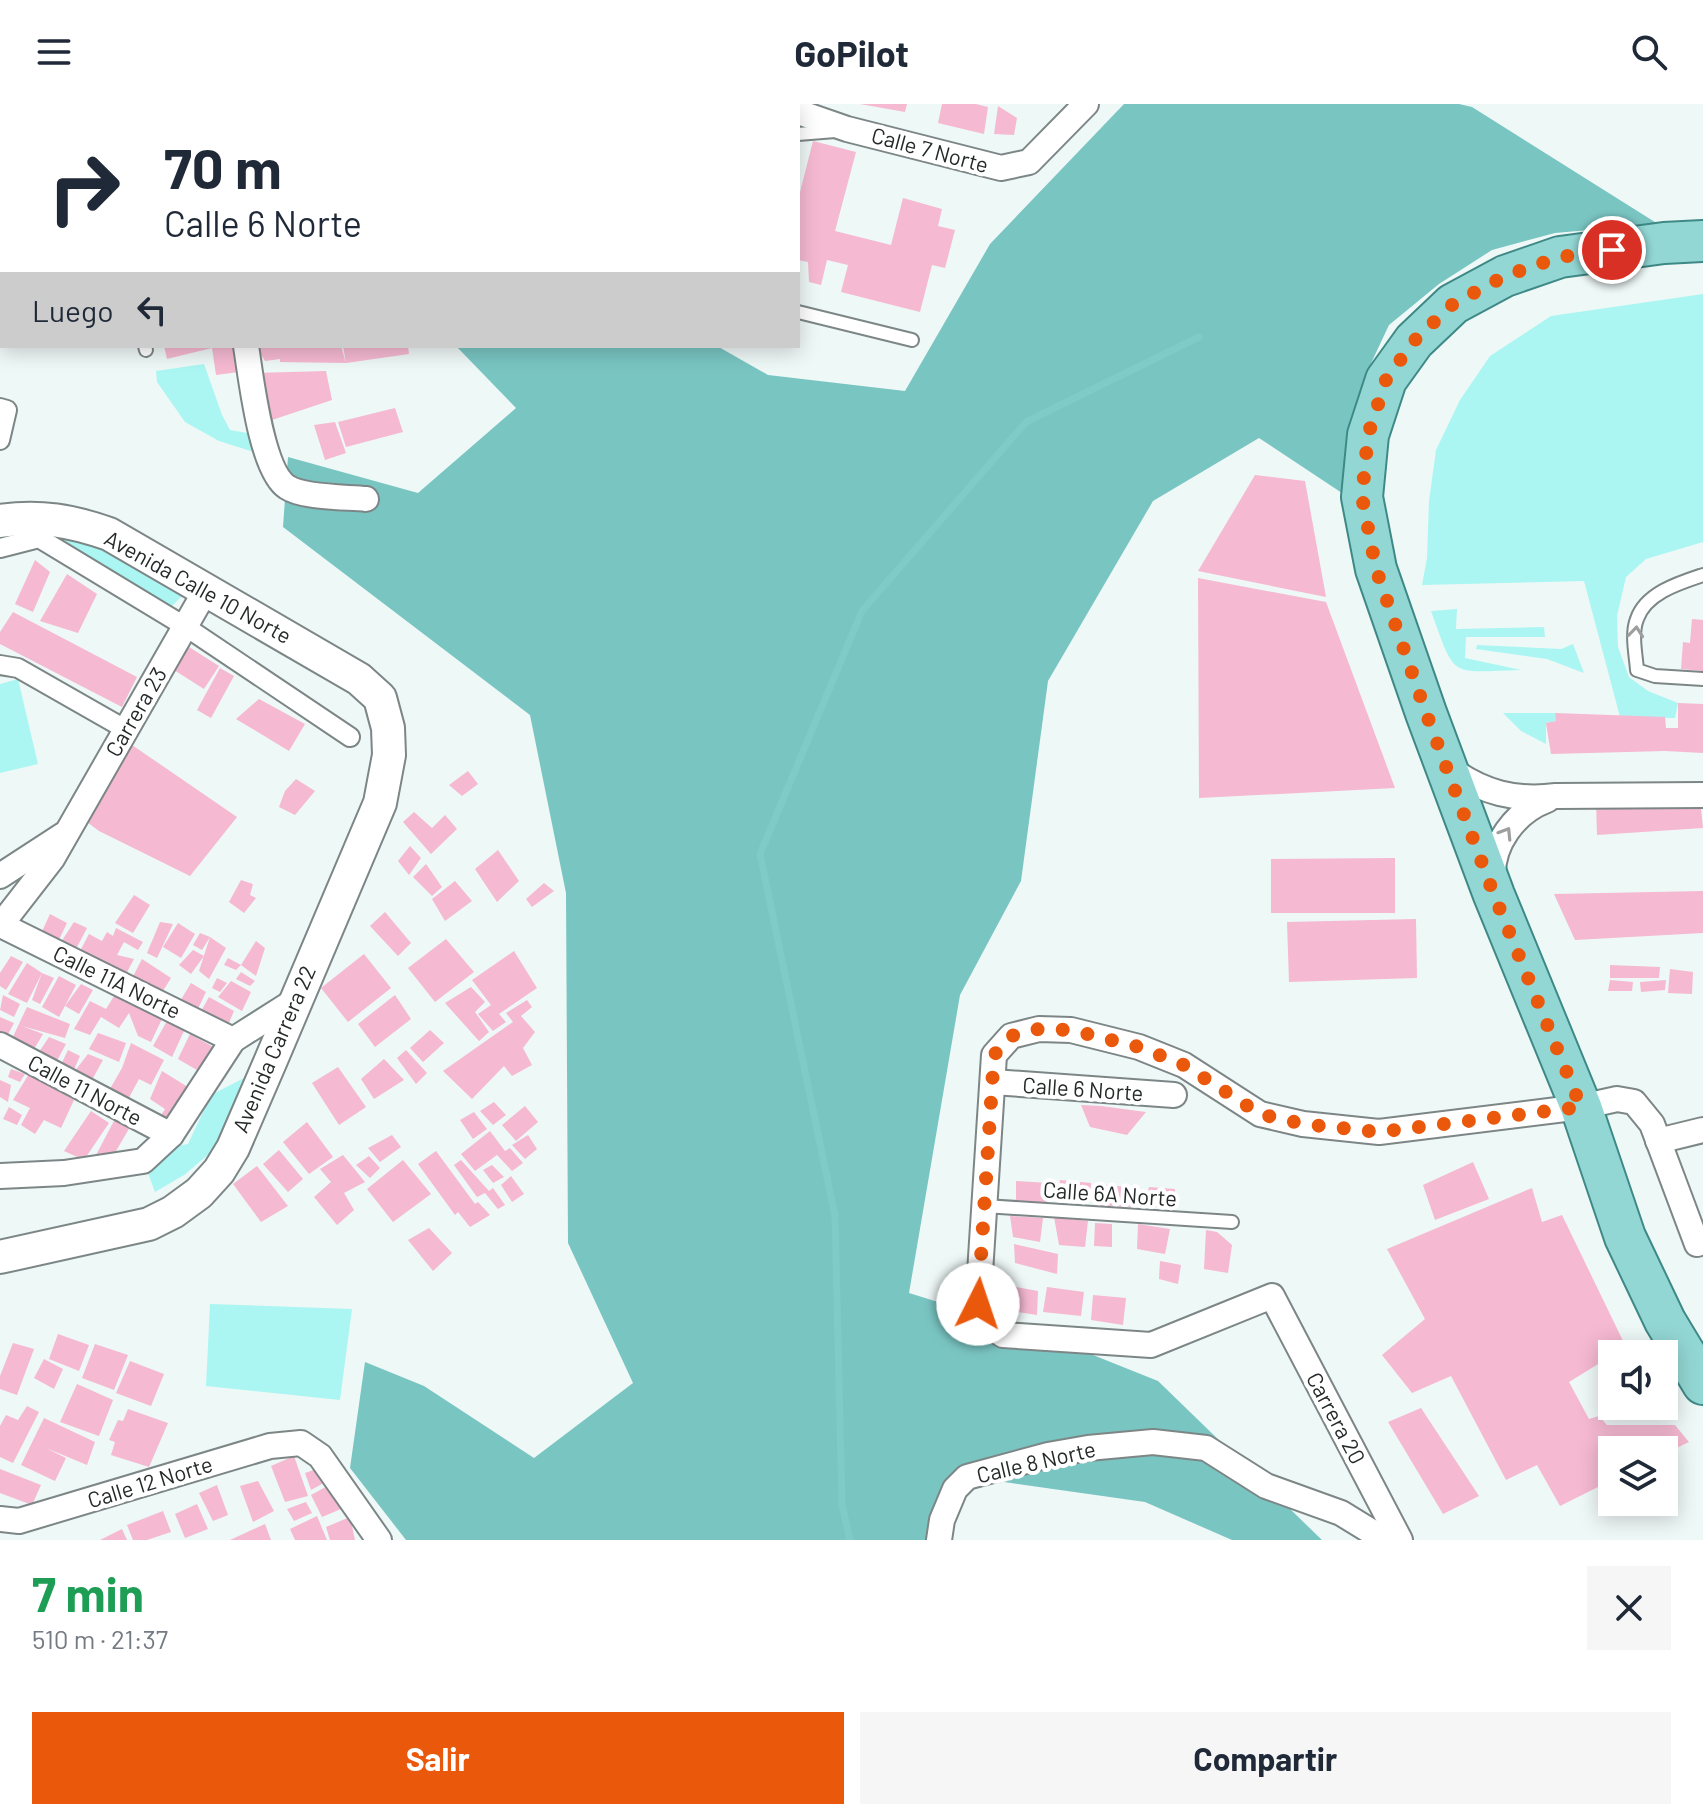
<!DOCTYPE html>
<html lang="es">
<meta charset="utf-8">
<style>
:root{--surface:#fff;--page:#f6f6f7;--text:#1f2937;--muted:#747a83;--accent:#ea580c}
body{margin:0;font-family:Barlow,sans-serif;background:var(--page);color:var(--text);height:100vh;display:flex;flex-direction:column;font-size:30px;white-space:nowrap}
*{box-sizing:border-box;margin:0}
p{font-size:26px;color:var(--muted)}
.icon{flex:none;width:44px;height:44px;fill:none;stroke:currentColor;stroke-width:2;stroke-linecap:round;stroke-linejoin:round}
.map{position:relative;height:1436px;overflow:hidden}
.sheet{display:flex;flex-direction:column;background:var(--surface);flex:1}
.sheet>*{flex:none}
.guide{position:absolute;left:0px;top:0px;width:800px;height:244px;box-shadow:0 4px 20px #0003;background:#fff;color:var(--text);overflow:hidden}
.controls{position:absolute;left:1598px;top:1236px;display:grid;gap:16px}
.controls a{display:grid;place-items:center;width:80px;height:80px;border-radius:0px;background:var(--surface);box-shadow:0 4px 20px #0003;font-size:40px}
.pin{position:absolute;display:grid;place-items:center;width:68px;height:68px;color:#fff;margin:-34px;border:4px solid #fff;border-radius:50%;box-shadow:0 2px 8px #0007}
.me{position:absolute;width:88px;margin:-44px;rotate:4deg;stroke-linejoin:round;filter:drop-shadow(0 0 6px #0008)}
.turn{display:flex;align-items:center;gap:28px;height:168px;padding:0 32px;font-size:36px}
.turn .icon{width:104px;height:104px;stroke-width:2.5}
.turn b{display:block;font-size:56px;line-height:68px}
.then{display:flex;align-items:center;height:76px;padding:0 32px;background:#0003;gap:16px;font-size:30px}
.round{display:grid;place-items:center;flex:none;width:84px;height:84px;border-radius:0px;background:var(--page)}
.overview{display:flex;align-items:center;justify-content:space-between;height:136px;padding:0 32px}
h1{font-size:48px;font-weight:700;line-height:60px;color:#1e9e55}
.button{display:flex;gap:16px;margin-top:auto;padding:16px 32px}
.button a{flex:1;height:92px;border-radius:0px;background:var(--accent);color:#fff;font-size:32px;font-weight:700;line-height:92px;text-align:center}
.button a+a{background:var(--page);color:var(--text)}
header{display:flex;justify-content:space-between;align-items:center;height:104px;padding:0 32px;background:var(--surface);font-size:36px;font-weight:700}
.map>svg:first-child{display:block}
.green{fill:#abf6f2}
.forest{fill:#79c5c2}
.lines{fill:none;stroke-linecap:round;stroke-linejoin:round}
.stream{stroke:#7fcbc8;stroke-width:7}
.building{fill:#f5b9d1}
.service-casing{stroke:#7d8686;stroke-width:16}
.pedestrian-casing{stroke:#7d8686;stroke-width:22}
.minor-casing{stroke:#7d8686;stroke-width:28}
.tertiary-casing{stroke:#7d8686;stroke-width:36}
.primary-casing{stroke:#3e8986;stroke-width:44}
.service{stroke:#fff;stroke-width:12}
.pedestrian{stroke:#fff;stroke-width:18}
.minor{stroke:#fff;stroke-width:24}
.tertiary{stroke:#fff;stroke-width:32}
.primary{stroke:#93d7d4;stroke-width:40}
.oneway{stroke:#9d9f9f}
.route{stroke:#ea580c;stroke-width:14;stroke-dasharray:0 25.2}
.labels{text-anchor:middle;stroke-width:8;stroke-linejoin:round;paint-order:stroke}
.street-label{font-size:22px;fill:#262929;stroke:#fff}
</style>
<header><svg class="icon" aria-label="menu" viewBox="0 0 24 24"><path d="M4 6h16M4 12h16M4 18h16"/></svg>GoPilot<svg class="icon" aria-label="search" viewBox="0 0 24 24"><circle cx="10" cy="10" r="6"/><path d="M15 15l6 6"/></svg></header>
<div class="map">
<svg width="1703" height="1436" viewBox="0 0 1703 1436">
<rect width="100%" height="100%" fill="#eef8f7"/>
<!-- green -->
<g class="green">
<polygon points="1703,190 1703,438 1646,455 1626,473 1617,512 1618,543 1629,573 1648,587 1678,599 1675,614 1620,613 1584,477 1422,481 1427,454 1429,397 1436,346 1460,296 1490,252 1551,212"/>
<polygon points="204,260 222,311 230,326 253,330 254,348 219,337 185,318 157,278 156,267"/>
<polygon points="56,428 92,435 185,489 171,503 57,433"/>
<path d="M1457,505L1456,525L1544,523L1545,533H1466L1465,554L1521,566C1449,568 1456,576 1431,507Z"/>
<polygon points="1573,540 1584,569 1547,555 1476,545 1477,541 1561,545"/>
<polygon points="18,575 38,660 0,669 0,580"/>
<polygon points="1503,609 1555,609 1556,617 1546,619 1546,640 1521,627"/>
<polygon points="246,973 215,1045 184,1071 155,1088 145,1061 167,1044 188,1040 211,991"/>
<polygon points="210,1200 352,1205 340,1296 206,1282"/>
</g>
<!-- forest -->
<g class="forest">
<polygon points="305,0 642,0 642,2 306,2"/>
<polygon points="1124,0 1459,0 1472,3 1658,120 1555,129 1492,146 1439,180 1389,221 1366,270 1350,327 1345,391 1259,334 1153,397 1048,577 1021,777 960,891 909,1189 1038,1229 1158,1277 1322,1436 1232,1436 1145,1398 962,1372 944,1436 406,1436 350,1364 365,1258 424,1282 534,1354 633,1279 568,1139 566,789 530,611 283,423 288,353 418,389 516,304 456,242 717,242 768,271 905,287 990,140"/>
</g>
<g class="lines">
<!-- stream -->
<polyline class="stream" points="850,1436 842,1401 835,1112 760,750 862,507 1026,318 1199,233"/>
</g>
<!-- building -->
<g class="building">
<polygon points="860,0 907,0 905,8"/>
<polygon points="942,0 976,0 988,3 984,30 938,19"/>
<polygon points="998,2 1017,14 1014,31 994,30"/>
<polygon points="813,37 856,48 835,127 891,141 903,94 942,105 938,122 955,126 945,164 932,161 920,208 841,188 848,161 827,156 821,181 809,178 808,158 798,156 798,96"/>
<polygon points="164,242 244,242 247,267 216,271 212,244 167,255"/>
<polygon points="256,242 341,242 346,259 343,242 408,242 409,250 346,259 280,258 280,255 265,257"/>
<polygon points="326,267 332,296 263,319 252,269"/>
<polygon points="395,304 403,328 346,343 338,318"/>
<polygon points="335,318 346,349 325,356 314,321"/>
<polygon points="1255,371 1305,377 1326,493 1198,467"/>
<polygon points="35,456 50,468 33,508 15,500"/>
<polygon points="67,470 97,490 78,529 40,517"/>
<polygon points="1198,474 1326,498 1395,684 1199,694"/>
<polygon points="13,508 137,573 122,603 0,540 0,528"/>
<polygon points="1692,515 1703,516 1703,567 1681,565 1683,538 1690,539"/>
<polygon points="189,543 219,562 204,585 174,566"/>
<polygon points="220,564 234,572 211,614 197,606"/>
<polygon points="259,595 305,620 289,647 236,615"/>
<polygon points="1678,599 1703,600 1703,649 1665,647 1551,650 1546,619 1556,617 1555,609 1665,613 1666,624 1678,624"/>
<polygon points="132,641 237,713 190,772 99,727 87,718"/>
<polygon points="468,667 478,680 462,692 449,681"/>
<polygon points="296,675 315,687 295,711 279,703 285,687"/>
<polygon points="1700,695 1703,724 1597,731 1596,697"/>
<polygon points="414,708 432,724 445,711 457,725 431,750 403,718"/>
<polygon points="410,742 421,754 409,771 398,757"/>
<polygon points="498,746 519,777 497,798 475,765"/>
<polygon points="1395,754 1395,809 1271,809 1271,755"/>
<polygon points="426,760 442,783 432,792 413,773"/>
<polygon points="241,776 253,780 250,791 256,794 244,809 229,798"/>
<polygon points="455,777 472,797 445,817 432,795"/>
<polygon points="544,779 554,787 532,803 526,795"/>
<polygon points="1703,787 1703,829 1575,836 1554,790"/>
<polygon points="134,791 150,801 133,829 115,819"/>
<polygon points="385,808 411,839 398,852 370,822"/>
<polygon points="50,810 67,819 56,842 39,834"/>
<polygon points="1416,815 1417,874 1289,878 1287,818"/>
<polygon points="74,818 87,824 76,845 61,838"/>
<polygon points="160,818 173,820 157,854 147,849"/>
<polygon points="178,819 195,830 181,854 163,843"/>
<polygon points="116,824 143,838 138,846 124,838 117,851 134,855 123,876 90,856 80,847 89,830 102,837 107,828 113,832"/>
<polygon points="200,829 210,833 226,844 209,875 199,867 210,833 202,846 193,841"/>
<polygon points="446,835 474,868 435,898 408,864"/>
<polygon points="256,837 265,844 256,872 241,861"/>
<polygon points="193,846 204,852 191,870 179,861"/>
<polygon points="514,847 537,884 499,910 506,918 493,927 478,910 491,901 472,876"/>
<polygon points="364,850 391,884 348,918 321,884"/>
<polygon points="11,852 23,858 6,886 0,882 0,869"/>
<polygon points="228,854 241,861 236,866 224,861"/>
<polygon points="142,855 171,874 158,895 128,882"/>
<polygon points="27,859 42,869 27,899 8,890"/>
<polygon points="1610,861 1660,863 1659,874 1610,874"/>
<polygon points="1670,865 1693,868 1692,890 1668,889"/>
<polygon points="241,868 255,877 250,882 236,875"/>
<polygon points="42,869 54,874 40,900 32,896"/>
<polygon points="59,872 76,881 59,913 42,903"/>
<polygon points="217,874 227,879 220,888 212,884"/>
<polygon points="1610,876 1633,878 1632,887 1608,887"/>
<polygon points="1666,876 1665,886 1641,888 1640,878"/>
<polygon points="231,877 251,888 242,907 218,893"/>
<polygon points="191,879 206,888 194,913 176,904"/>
<polygon points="81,880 93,886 79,910 65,902"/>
<polygon points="471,883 485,898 475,908 489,928 479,937 445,899"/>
<polygon points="116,889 162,915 151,938 138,932 129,909 119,924 101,913 90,931 74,925 90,897 106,905"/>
<polygon points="3,891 20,900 14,913 0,906"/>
<polygon points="395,891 411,915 375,943 358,920"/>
<polygon points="209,893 234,907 228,921 200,909"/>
<polygon points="527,896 532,903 521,912 535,928 523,944 532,961 512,972 504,962 472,995 443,967 513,918 506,909"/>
<polygon points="27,903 70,920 65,934 22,922 43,930 30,952 10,939"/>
<polygon points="0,913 14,919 5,936 0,934"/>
<polygon points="167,917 184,927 172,953 153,942"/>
<polygon points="430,926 444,939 423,958 410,944"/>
<polygon points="98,929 126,939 119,958 89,945"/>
<polygon points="190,930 215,944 202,969 178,955"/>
<polygon points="49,933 66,940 52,966 33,957"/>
<polygon points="131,939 164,956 151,981 139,975 125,1001 107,990 122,964"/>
<polygon points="68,946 80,952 71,972 88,950 103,956 88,983 59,965"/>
<polygon points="406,946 427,969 416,980 397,954"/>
<polygon points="384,955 404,976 374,995 361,975"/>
<polygon points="338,963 366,1003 339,1021 312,979"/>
<polygon points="11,965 25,970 20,978 8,973"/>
<polygon points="32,965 47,973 44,979 74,996 61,1024 44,1016 35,1030 21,1021 30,1004 13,996"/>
<polygon points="162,967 191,985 167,1026 155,1021 165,1005 150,995"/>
<polygon points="0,976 11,981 8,998 0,993"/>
<polygon points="494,998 506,1011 493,1021 480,1007"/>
<polygon points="1081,1001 1101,1002 1146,1008 1127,1031 1090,1023"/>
<polygon points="525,1002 538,1018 516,1037 502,1021"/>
<polygon points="9,1003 22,1011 17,1021 3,1015"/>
<polygon points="91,1007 109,1019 84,1056 64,1047"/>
<polygon points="474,1008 487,1025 473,1035 460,1016"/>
<polygon points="115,1015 130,1023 109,1059 95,1053"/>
<polygon points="307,1018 333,1053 309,1070 283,1038"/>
<polygon points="490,1027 505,1047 510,1044 523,1059 512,1067 497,1051 475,1067 461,1050"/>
<polygon points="392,1031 401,1043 380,1058 368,1044"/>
<polygon points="528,1031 537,1045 525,1055 512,1041"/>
<polygon points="279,1046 303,1075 288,1088 263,1060"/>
<polygon points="436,1047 475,1100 478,1098 490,1111 470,1123 458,1108 455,1111 418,1060"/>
<polygon points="343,1051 365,1078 344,1089 354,1106 337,1121 314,1093 331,1078 320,1065"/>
<polygon points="369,1052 380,1064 370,1074 356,1061"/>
<polygon points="403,1056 431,1090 393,1118 367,1085"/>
<polygon points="461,1056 489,1087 493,1084 505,1101 498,1105 485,1089 477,1093 454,1061"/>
<polygon points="1473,1058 1489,1095 1435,1116 1423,1081"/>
<polygon points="492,1061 504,1073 493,1079 483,1066"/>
<polygon points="257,1062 288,1102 261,1118 233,1080"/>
<polygon points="511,1072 524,1090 512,1098 501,1081"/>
<polygon points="1060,1076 1091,1079 1090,1098 1059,1094"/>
<polygon points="1016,1077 1050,1079 1048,1099 1016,1097"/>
<polygon points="1099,1080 1137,1084 1135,1103 1097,1102"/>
<polygon points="1149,1083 1175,1085 1174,1105 1145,1101"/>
<polygon points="1532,1084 1542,1118 1562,1111 1626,1243 1569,1278 1589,1315 1599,1312 1607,1321 1675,1321 1689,1338 1664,1350 1664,1346 1612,1346 1612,1376 1560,1402 1537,1361 1506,1376 1451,1272 1412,1289 1382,1251 1425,1215 1387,1145"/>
<polygon points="1010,1112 1043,1114 1040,1138 1013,1133"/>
<polygon points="1054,1113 1088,1117 1085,1143 1059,1141"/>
<polygon points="1095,1119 1112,1120 1112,1143 1094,1142"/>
<polygon points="1138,1120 1170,1125 1165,1150 1137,1145"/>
<polygon points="429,1124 452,1149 433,1167 408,1136"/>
<polygon points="1206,1126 1217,1128 1232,1141 1228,1169 1204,1165"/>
<polygon points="1014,1140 1058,1150 1057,1170 1015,1159"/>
<polygon points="1160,1157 1181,1161 1178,1180 1159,1175"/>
<polygon points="1005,1181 1038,1187 1037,1211 1004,1206"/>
<polygon points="1047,1183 1084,1188 1081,1212 1043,1208"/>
<polygon points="1093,1191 1126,1194 1123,1221 1091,1216"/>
<polygon points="58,1230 89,1241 79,1267 49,1255"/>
<polygon points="13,1239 34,1245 17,1291 0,1285 0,1272"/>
<polygon points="95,1240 128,1251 114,1286 82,1274"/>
<polygon points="44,1255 63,1265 54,1285 34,1274"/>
<polygon points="130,1257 164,1270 151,1302 116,1289"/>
<polygon points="77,1280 113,1296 99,1332 60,1318"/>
<polygon points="27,1302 39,1308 13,1359 0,1353 0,1322 6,1311 18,1316"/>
<polygon points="1421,1304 1479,1392 1443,1410 1388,1318"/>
<polygon points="128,1305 168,1319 149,1363 111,1351 115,1338 109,1336 118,1316 123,1317"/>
<polygon points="44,1314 95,1338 87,1361 46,1344 66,1354 55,1377 21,1361"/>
<polygon points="294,1352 308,1392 285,1398 271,1362"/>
<polygon points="322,1363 331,1375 311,1386 305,1369"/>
<polygon points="0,1365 41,1381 32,1401 0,1389"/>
<polygon points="258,1377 274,1407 253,1418 240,1382"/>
<polygon points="331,1380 341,1405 322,1413 311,1391"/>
<polygon points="217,1381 228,1411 213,1417 199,1389"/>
<polygon points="306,1398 312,1409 294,1417 287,1405"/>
<polygon points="197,1400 208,1425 185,1434 175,1410"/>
<polygon points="163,1407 171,1428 147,1436 133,1436 127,1421"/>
<polygon points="317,1412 327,1436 295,1436 290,1425"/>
<polygon points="350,1413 355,1436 330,1436 326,1423"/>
<polygon points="265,1420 271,1436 230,1436"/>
<polygon points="122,1425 127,1436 100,1436"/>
</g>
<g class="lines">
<!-- service casing -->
<g class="service-casing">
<g id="service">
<polyline points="798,30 835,27"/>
<polyline points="798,208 912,236"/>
<polyline points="145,242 146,246"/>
<path d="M1703,471C1679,479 1646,489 1637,515C1631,530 1636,551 1637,566L1655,572L1703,575"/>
<polyline points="985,1102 1232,1118"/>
</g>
</g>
<!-- pedestrian casing -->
<g class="pedestrian-casing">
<g id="pedestrian">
<polyline points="0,304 7,306 0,336"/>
<polyline points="0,444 39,434 186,523 350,633"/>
<polyline points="0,561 18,564 125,625"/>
</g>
</g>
<!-- minor casing -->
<g class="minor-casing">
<g id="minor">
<polyline points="177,0 178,2"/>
<polyline points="798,8 847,25 1001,64 1029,58 1086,0"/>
<polyline points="0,170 2,170"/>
<path d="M246,242C251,273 261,366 287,383C303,394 346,393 366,395"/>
<path d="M1449,664C1483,689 1515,697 1556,692L1703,691"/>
<polyline points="0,772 63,731"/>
<path d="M1493,775C1491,740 1515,708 1547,696"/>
<polyline points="1,821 233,936"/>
<polyline points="0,822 52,755 206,486"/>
<polyline points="0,941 171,1031"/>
<polyline points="993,978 1174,991"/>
<polyline points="1658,1037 1703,1026"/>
<polyline points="0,1072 64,1069 143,1057 171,1031 233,936 296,896"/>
<polyline points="0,1415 19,1417 270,1342 301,1339 320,1352 379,1436"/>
<polyline points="939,1436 942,1416 955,1385 967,1373 1048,1351 1088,1344 1153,1338 1206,1344 1266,1382 1341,1409 1385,1436"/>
<polyline points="1400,1436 1272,1192 1151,1241 1003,1231 984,1218 978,1200 994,951 1011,932 1039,925 1071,926 1139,943 1184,961 1260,1010 1303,1020 1379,1028 1581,1003 1617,995 1634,998 1652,1020 1697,1140 1703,1138"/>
</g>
</g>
<!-- tertiary casing -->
<g class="tertiary-casing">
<path id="tertiary" d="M0,417C40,411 72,417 109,430L359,575L380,594L388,624L389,651L380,699L271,956L233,1044L219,1067L199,1089L173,1108L149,1120L0,1153"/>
</g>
<!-- primary casing -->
<g class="primary-casing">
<polyline id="primary" points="1703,137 1664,139 1560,153 1505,172 1453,200 1414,237 1386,276 1368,331 1362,393 1376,465 1426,609 1494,791 1581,1003 1625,1133 1665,1217 1703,1280"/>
</g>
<!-- service -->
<use href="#service" class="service"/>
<!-- pedestrian -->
<use href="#pedestrian" class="pedestrian"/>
<!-- minor -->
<use href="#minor" class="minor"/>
<!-- tertiary -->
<use href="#tertiary" class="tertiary"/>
<!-- primary -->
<use href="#primary" class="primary"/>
</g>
<!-- one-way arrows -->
<defs><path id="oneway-chevron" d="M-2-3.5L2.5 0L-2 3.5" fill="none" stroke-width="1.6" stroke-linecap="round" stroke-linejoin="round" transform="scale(2)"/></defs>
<g class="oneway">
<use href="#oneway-chevron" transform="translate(1636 528) rotate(-84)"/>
<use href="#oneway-chevron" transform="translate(1506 729) rotate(-58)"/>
</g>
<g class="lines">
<!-- route -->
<polyline class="route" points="978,1200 994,951 1011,932 1039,925 1071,926 1139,943 1184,961 1260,1010 1303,1020 1379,1028 1581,1003 1494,791 1426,609 1376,465 1362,393 1368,331 1386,276 1414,237 1453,200 1505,172 1560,153 1612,146"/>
</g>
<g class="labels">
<!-- street labels -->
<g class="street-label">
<text transform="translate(930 46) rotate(15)" y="8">Calle 7 Norte</text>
<text transform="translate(198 483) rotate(29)" y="8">Avenida Calle 10 Norte</text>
<text transform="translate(136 608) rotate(-60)" y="8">Carrera 23</text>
<text transform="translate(117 878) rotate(26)" y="8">Calle 11A Norte</text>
<text transform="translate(274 945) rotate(-67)" y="8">Avenida Carrera 22</text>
<text transform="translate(1083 985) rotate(4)" y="8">Calle 6 Norte</text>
<text transform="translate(85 986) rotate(28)" y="8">Calle 11 Norte</text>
<text transform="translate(1110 1090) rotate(4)" y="8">Calle 6A Norte</text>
<text transform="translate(1336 1314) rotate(62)" y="8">Carrera 20</text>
<text transform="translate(1036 1358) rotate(-13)" y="8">Calle 8 Norte</text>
<text transform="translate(150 1378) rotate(-17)" y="8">Calle 12 Norte</text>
</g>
</g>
</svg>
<div class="controls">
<a><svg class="icon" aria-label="sound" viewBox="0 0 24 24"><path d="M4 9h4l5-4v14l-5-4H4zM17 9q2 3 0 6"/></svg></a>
<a><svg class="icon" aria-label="layers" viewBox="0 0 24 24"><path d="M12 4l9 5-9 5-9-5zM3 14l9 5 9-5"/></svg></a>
</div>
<div class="pin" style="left:1612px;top:146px;background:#d93025"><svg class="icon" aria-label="arrive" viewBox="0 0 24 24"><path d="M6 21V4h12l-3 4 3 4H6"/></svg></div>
<svg class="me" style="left:978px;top:1200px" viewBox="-20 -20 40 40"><circle r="19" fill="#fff"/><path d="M0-13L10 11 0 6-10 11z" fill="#ea580c"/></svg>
<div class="guide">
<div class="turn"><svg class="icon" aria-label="right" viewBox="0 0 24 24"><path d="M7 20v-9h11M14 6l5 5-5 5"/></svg><div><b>70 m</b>Calle 6 Norte</div></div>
<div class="then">Luego<svg class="icon" aria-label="left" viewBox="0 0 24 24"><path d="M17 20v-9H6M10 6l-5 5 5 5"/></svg></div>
</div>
</div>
<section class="sheet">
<div class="overview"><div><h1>7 min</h1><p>510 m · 21:37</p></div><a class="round"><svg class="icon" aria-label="close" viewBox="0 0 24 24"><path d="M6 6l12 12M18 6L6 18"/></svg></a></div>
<div class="button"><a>Salir</a><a>Compartir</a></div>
</section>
